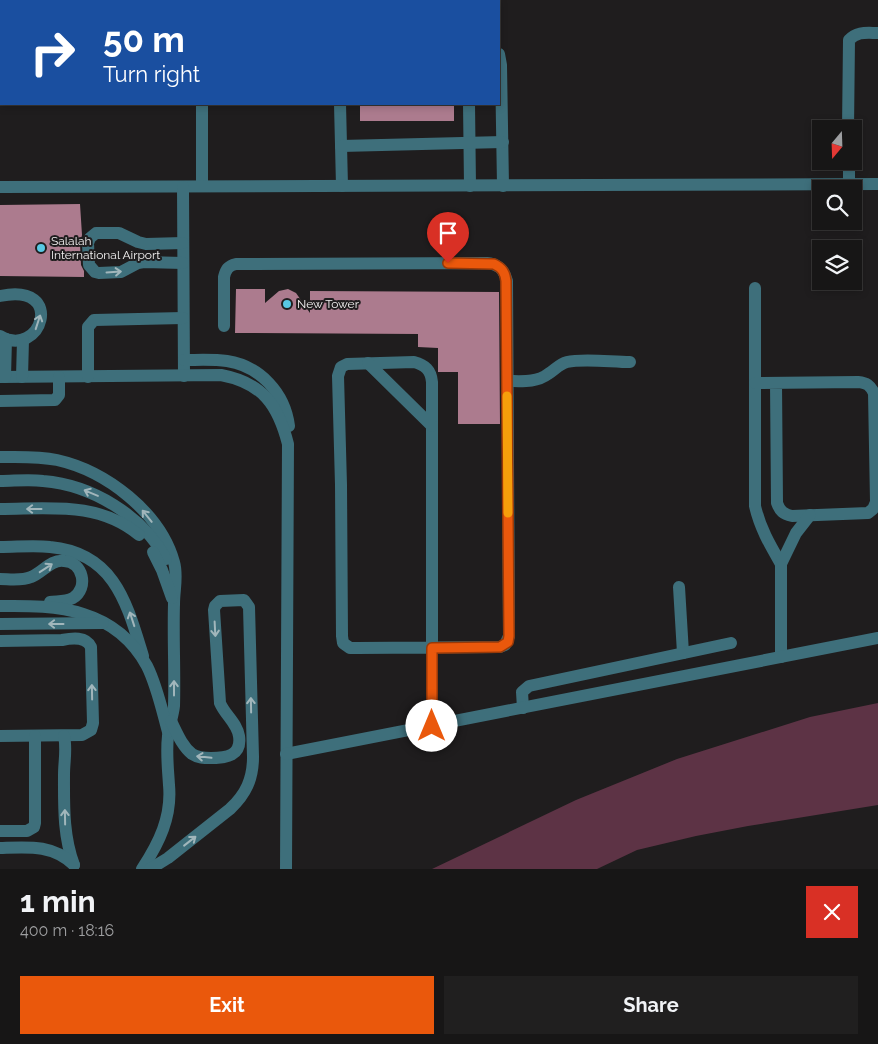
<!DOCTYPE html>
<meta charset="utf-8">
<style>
:root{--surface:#171616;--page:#201f1f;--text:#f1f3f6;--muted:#9e9fa1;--line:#363535;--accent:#ea580c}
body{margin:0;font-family:Raleway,sans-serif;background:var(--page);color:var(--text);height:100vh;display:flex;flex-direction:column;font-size:19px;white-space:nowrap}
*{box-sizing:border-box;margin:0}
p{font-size:16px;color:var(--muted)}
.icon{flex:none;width:28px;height:28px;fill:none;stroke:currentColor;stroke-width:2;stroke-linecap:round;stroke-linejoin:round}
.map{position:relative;height:869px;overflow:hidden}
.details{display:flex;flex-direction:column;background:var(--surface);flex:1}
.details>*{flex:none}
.hud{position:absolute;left:0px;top:0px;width:500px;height:105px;box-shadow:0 2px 8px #0003,0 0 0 1px var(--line);background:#1a4fa0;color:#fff;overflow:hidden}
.needle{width:32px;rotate:199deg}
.fabs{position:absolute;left:812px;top:120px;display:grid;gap:10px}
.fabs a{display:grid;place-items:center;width:50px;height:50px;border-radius:0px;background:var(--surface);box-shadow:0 2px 8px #0003,0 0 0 1px var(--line);font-size:25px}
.pin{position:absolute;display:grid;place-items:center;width:42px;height:42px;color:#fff;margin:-51px -21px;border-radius:50% 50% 50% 0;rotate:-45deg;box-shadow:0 0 5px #0007}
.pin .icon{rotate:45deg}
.me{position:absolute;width:55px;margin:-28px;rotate:0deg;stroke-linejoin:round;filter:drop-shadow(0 0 4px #0008)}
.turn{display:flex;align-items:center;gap:18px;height:105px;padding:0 20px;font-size:22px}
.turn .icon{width:65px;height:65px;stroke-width:2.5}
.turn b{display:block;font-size:35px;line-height:42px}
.round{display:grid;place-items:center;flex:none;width:52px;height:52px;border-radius:0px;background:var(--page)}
.overview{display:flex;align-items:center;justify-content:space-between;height:85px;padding:0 20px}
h1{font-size:30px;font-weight:700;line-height:38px}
.cta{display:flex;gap:10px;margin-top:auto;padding:10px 20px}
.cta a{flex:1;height:58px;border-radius:0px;background:var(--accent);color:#fff;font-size:20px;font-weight:700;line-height:58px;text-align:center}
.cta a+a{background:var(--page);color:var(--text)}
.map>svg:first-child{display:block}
.water{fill:#5d3345}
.building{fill:#ac7b8e}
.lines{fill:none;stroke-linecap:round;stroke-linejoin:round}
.minor{stroke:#3e6f7b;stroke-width:12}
.oneway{stroke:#a1b6bb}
.route-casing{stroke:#983908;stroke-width:12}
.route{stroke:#ea580c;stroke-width:9}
.slow{stroke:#f59e0b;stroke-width:9}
.poi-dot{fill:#58c8e4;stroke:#1f1d1e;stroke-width:2}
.labels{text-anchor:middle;stroke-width:4;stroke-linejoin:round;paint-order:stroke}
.poi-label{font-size:12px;fill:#f2f0f0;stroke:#1f1d1e;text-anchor:start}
</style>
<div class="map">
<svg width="878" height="869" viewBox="0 0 878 869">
<rect width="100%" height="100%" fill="#1f1d1e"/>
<!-- water -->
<polygon class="water" points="878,703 878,805 748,826 696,836 637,850 597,869 432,869 576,800 677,759 810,717"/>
<!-- building -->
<g class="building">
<rect x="360" y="104" width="94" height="17"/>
<polygon points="80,204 82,235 80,243 81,265 84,271 84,277 0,276 0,205"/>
<polygon points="236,289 265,289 265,303 279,291 288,289 296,293 310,313 310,291 499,292 500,424 458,424 458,372 438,372 438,348 418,347 418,334 235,333"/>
</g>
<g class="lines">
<!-- minor -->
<g class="minor">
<polyline points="427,0 427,1"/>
<polyline points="0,36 1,36"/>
<polyline points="499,54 501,65 503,186"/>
<polyline points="202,104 202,186"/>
<polyline points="340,104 342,186"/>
<polyline points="469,104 470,186"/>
<path d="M848,129L849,40C857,31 867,33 878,33"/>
<polyline points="341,146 503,142"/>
<polyline points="849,161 849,184"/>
<polyline points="0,187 878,184"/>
<polyline points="183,187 184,376"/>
<polyline points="183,243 146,244 138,242 119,233 96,233 90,238 88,243 89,265 95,272 99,273 121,272 138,263 144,262 183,263"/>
<path d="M755,288V506C760,528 770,545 781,564"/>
<path d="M0,296C67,282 41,360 0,336"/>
<path d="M224,326V277C226,269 228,266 236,264L487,263C498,264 504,269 507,281L509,636L505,645L500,647L357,648H350L343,643L342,636L341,485L338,376L341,367L347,364L414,362C425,365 431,370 432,382V726"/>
<path d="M184,360C198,360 213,359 227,361C260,366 285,393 289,426"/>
<polyline points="368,363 432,426"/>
<path d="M0,377L221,375C263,383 278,405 288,444L286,869"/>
<polyline points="5,377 6,339"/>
<polyline points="22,377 23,340"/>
<polyline points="88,377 88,327 94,320 183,318"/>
<path d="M507,381C521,381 536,383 548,374C555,370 559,364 567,362C583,358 612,362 630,362"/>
<path d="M755,383L858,382C867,383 870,385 874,393L876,502L873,509L868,513L792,516C783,514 780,511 777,503L776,383"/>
<polyline points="0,401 55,400 59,395 59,377"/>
<path d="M0,457C19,457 38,456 57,460C106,471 160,512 174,562C178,576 174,590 174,604C173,638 175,672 174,706C173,716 169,726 168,736C166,753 168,768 169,785C172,817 159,843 142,869"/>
<path d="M0,481C14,481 29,479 43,481C92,485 142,515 166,559"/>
<path d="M0,509C49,509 98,501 139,535"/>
<path d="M0,547C17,547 34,545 50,547C115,553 127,604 143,656"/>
<polyline points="153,552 162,570 172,598"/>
<path d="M0,579C9,579 22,581 31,577C42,573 51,559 64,561C83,562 89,588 73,598C66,602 57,601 50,602"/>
<polyline points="679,587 683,653"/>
<path d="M0,606C58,605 115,608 147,666C157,686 162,710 168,732"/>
<polyline points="0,624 103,623"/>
<path d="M0,641L62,640C72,638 86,636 91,647L93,723L91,730L82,735L0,736"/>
<polyline points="781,657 781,564 796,533 810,515"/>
<polyline points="523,708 522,692 529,686 731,643"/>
<path d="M64,736C67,749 64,761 64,775C64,805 63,836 74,865"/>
<polyline points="286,754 878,638"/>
<polyline points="0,831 27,831 34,827 35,823 35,736"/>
<path d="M0,848C27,847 53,844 74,865"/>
<path d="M150,869L168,858L230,809C246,794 253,779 253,757L249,607L244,600L220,601L215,606L214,610L220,703C225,715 237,723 239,736C242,756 226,758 211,758C204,758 198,758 192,754C182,746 177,733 171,721"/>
</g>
</g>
<!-- one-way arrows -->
<defs><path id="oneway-shaft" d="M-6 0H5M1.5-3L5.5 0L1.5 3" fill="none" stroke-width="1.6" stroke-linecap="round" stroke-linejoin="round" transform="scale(1.25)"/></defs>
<g class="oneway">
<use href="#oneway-shaft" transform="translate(114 272) rotate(-4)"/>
<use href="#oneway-shaft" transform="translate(38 322) rotate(-72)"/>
<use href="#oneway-shaft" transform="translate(91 493) rotate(-157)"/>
<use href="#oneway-shaft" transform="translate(34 509) rotate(180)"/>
<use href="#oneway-shaft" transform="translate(147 516) rotate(-129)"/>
<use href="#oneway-shaft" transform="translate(46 568) rotate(-33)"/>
<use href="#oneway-shaft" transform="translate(132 619) rotate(-108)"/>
<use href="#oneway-shaft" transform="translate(56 624) rotate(180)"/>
<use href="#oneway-shaft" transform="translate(215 629) rotate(87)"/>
<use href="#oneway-shaft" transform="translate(174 688) rotate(-90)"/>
<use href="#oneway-shaft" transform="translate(92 692) rotate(-91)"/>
<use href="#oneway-shaft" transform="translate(251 705) rotate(-91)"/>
<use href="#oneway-shaft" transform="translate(204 757) rotate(-174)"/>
<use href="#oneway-shaft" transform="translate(65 817) rotate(-91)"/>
<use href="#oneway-shaft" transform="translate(190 841) rotate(-38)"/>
</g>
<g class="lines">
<!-- route casing -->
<g class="route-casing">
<path id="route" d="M432,726V648L500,647L508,642L509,636L506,281C505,272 502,268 494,264L448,263"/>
</g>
<!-- route -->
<use href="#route" class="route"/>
<!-- slow -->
<polyline class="slow" points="507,396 508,513"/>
</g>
<!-- markers -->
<g class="poi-dot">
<circle cx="41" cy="248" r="5"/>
<circle cx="287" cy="304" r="5"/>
</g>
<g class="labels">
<!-- poi labels -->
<g class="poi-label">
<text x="51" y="245">Salalah<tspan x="51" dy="14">International Airport</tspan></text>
<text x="297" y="308">New Tower</text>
</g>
</g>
</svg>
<div class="fabs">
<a><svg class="needle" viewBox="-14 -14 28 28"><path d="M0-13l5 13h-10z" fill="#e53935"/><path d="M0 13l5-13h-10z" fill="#9e9fa1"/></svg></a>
<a><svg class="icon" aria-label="search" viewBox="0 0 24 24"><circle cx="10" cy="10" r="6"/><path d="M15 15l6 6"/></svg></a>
<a><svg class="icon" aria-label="layers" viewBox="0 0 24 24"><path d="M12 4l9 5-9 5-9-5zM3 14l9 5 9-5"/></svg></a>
</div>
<div class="pin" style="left:448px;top:263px;background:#d93025"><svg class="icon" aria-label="arrive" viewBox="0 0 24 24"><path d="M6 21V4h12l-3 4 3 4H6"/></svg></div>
<svg class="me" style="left:432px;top:726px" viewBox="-20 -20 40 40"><circle r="19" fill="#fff"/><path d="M0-13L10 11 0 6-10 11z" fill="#ea580c"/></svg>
<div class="hud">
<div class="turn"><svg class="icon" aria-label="right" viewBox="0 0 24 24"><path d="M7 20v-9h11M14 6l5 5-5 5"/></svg><div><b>50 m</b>Turn right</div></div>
</div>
</div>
<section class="details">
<div class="overview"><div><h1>1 min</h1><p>400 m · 18:16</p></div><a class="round" style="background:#d93025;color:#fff"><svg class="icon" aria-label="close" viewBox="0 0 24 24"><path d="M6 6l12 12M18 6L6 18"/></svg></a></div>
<div class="cta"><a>Exit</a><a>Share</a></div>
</section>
